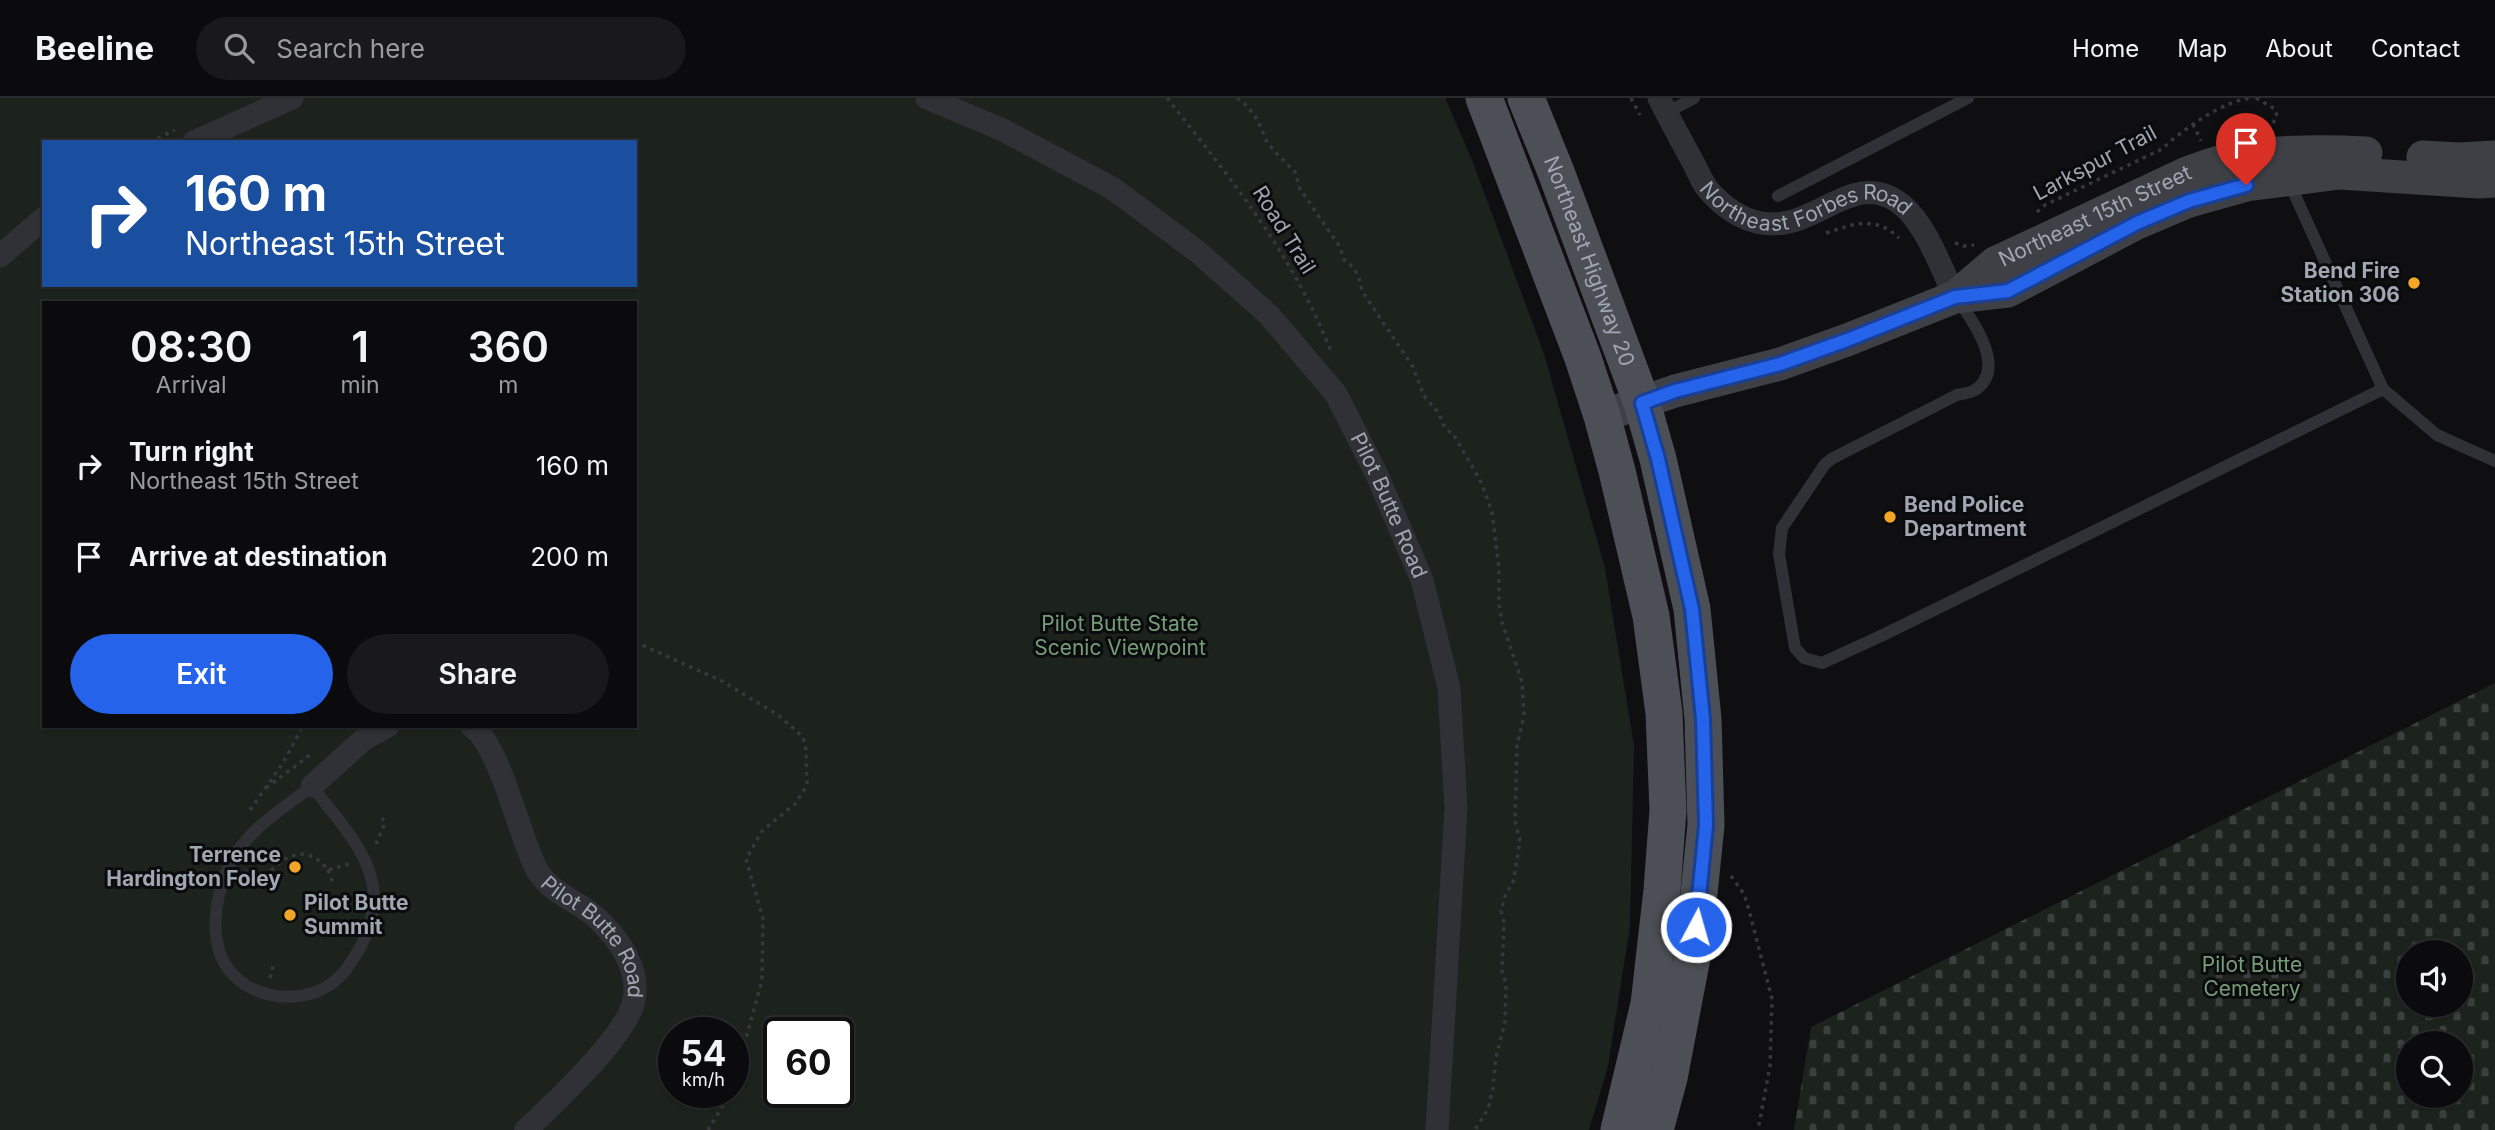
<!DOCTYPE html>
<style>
:root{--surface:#0b0b0d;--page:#19191b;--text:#f1f3f6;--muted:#9a9b9d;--line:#2b2b2e;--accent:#2563eb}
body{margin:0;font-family:Inter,sans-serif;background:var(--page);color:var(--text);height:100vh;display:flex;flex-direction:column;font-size:26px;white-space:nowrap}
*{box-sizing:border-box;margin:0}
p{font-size:23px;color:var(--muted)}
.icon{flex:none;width:38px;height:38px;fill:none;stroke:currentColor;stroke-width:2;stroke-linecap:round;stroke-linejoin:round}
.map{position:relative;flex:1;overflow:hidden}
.panel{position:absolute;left:42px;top:203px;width:595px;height:427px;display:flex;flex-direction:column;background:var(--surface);border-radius:0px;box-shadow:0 2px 5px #0004,0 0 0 2px var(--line)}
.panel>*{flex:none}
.guide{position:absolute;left:42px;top:42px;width:595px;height:147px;border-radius:0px;box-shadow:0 2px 5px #0004,0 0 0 2px var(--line);background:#1a4fa0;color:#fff;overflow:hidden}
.controls{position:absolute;left:2396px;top:842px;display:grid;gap:14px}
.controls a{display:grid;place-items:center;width:77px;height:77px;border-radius:50%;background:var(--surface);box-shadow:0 2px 5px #0004,0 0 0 2px var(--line);font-size:35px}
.speed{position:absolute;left:658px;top:919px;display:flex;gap:14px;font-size:35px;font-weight:700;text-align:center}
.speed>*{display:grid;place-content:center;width:91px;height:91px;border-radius:50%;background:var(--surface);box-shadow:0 2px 5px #0004,0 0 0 2px var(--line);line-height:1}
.speed small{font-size:18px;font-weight:400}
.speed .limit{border:4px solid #111;border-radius:10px;background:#fff;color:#111}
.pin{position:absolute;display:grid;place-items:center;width:60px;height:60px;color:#fff;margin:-72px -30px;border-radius:50% 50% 50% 0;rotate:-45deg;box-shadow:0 0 7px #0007}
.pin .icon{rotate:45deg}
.me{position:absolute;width:77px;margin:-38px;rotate:6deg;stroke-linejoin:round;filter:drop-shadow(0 0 5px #0008)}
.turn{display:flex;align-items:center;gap:24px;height:147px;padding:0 28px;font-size:32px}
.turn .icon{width:91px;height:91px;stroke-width:2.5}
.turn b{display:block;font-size:49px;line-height:60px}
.eta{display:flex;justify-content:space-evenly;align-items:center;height:119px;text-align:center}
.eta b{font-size:42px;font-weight:600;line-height:49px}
.action{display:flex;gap:14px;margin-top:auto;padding:14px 28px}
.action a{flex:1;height:80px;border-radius:42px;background:var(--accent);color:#fff;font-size:28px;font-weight:600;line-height:80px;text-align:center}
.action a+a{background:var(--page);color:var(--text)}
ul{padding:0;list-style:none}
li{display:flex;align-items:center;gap:21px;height:91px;padding:0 28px}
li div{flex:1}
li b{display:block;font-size:26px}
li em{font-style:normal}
header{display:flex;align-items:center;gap:42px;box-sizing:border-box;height:98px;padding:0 35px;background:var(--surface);border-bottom:2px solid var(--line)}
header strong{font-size:33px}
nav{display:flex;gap:38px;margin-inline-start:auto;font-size:24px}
.search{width:490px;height:63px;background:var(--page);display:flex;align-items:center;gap:18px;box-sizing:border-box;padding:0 24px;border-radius:38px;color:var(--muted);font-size:26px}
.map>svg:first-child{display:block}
.grass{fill:#1c231c;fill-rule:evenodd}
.cemetery{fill:url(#cemetery-stones);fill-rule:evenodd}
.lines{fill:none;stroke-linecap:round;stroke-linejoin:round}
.path{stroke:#36383d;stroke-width:3.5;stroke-dasharray:3.5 5;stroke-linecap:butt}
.lane{stroke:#303136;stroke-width:12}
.street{stroke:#303136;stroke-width:23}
.secondary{stroke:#3e4046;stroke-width:33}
.primary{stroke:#4c4f55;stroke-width:37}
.route-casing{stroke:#184099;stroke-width:18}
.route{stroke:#2563eb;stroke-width:12}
.poi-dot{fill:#f1a627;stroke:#0a0b0c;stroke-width:2.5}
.labels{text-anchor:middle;stroke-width:6;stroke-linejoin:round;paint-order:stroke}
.street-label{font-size:21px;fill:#a0a6b2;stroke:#0a0b0c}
.poi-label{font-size:21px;font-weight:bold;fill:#a0a6b2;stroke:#0a0b0c;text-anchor:end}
.park-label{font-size:21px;fill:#779d78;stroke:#0a0b0c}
</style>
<header>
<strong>Beeline</strong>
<div class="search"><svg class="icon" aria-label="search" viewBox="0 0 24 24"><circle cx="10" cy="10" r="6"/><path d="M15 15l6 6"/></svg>Search here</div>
<nav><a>Home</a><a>Map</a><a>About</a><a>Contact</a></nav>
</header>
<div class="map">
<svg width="2495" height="1032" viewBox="0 0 2495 1032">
<defs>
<pattern id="cemetery-stones" width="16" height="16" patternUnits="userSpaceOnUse" patternTransform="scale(1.75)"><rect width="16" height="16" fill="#1c231c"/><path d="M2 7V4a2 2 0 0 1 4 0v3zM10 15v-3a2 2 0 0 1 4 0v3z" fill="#3a403b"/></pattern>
</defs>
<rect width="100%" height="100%" fill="#0f0f11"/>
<!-- grass -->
<path class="grass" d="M0,0H1445L1472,62L1544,256L1605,470L1634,648L1630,828L1608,968L1589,1032H0ZM44,44H635V187H44ZM44,205H635V628H44ZM674,934H733V994H674ZM779,934H838V994H779Z"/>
<!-- cemetery -->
<path class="cemetery" d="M2495,585V1032H1794L1811,929ZM2408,854H2460V906H2408ZM2408,945H2460V998H2408Z"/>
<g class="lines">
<!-- path -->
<g class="path">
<path d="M1167,0C1232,82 1294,158 1332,256"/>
<polyline points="1237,0 1247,8 1257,21 1267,44 1276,55 1295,74 1300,91 1340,149 1344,162 1353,169 1359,179 1362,193 1413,269 1424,298 1438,314 1445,330 1454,337 1481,384 1492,414 1499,471 1499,506 1502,524 1522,584 1524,618 1517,647 1515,723 1520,743 1513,785 1506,795 1501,813 1504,824 1502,873 1506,885 1505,924 1496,959 1493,990 1488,1011 1475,1032"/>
<polyline points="1631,0 1640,17"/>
<polyline points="2256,0 2275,11 2277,18 2272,27"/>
<polyline points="2193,26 2201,43"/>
<polyline points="150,44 175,32"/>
<path d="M2037,114L2045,107L2162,51C2182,32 2225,1 2253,0"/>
<path d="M1826,135C1854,126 1875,117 1899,140"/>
<polyline points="1955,145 1963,148 1974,147"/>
<polyline points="635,544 722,583 778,617 803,639 806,652 807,687 795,706 762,733 746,761 763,821 762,882 733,988"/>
<polyline points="266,690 310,657"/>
<polyline points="250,712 283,665 303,628"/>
<polyline points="376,746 385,725 382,720"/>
<polyline points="328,772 333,786"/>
<polyline points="244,773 257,780"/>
<polyline points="1731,778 1744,796 1749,812 1772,901 1770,968 1758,1032"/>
<path d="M266,779C284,756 307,745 328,772L349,766"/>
<polyline points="338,810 356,814"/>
<polyline points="270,880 274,864"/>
<polyline points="708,1032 731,994"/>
</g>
<!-- lane -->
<g class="lane">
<polyline points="1666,15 1694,0"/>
<polyline points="2288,82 2383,291 2437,337 2495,363"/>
<polyline points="1778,98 1968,0"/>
<path d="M1958,202C1973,223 2009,273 1973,293C1969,295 1962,296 1957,297L1833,360L1825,366L1782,430L1779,456L1795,550L1804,560L1822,565L1883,537L2383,291"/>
<path d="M312,688C332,715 360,743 370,776C378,801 372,826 361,848C353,862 344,877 331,886C297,910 238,900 221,858C210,831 217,790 231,764C247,732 284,710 312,688Z"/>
</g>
<!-- street -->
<g class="street">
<path id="s1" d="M927,0L1003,32L1112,90L1198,154L1269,217L1336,296L1377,377L1422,482L1449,590L1456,710L1437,1032"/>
<path id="s2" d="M1659,0C1670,22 1682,44 1694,66C1699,76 1704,89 1713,97C1733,118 1759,131 1789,124C1827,116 1861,74 1902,107C1926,126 1942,172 1955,199"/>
<polyline points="194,44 292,0"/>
<polyline points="0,158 44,120"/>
<path id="s3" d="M472,628C500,649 518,733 535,768C548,796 579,802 599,822C620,843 640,871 634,902C628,937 553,1006 526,1032"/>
<polyline points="312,688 364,641 388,628"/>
</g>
<!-- secondary -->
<g class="secondary">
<polyline points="2423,59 2459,61 2495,59"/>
<path id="s4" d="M1955,199L1995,165L2187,75C2204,69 2221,62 2239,59C2276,53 2329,53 2366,55"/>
<polyline points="1602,318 1675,293 1780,266 1847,242 1955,199 2008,193 2137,125 2189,103 2246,87 2340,75 2479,84 2495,83"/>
</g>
<!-- primary -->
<g class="primary">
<polyline points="1484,0 1583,260 1602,318 1617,373 1651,518 1664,615 1668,712 1662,792 1649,906 1619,1032"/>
<path id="s5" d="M1526,0L1556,74L1642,305L1658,361L1692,511L1703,621L1706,727L1693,854L1669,980L1655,1032"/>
</g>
</g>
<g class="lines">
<!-- route casing -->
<g class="route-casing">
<polyline id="route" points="1696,829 1706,727 1703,621 1692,511 1658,361 1642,305 1675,293 1780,266 1847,242 1955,199 2008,193 2137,125 2189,103 2246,87"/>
</g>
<!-- route -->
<use href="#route" class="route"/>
</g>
<!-- markers -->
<g class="poi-dot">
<circle cx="2414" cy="185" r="7"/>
<circle cx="1890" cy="419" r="7"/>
<circle cx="295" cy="769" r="7"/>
<circle cx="290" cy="817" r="7"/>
</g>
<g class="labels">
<!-- street labels -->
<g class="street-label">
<text transform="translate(2095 65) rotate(-28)" y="7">Larkspur Trail</text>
<text dy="7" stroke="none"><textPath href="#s2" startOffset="212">Northeast Forbes Road</textPath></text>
<text dy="7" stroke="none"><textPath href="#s4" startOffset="163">Northeast 15th Street</textPath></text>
<text transform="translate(1284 132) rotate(58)" y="7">Road Trail</text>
<text dy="7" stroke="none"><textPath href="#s5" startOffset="175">Northeast Highway 20</textPath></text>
<text dy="7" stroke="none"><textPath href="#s1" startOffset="635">Pilot Butte Road</textPath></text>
<text dy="7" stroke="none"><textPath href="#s3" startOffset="250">Pilot Butte Road</textPath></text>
</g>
<!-- poi labels -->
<g class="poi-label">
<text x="2400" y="180">Bend Fire<tspan x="2400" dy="24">Station 306</tspan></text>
<text x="1904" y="414" text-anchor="start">Bend Police<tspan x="1904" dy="24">Department</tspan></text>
<text x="281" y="764">Terrence<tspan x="281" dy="24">Hardington Foley</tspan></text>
<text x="304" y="812" text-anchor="start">Pilot Butte<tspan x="304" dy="24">Summit</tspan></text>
</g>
<!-- park labels -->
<g class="park-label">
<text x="1120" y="533">Pilot Butte State<tspan x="1120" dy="24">Scenic Viewpoint</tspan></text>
<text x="2252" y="874">Pilot Butte<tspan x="2252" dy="24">Cemetery</tspan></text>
</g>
</g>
</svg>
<div class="controls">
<a><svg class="icon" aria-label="sound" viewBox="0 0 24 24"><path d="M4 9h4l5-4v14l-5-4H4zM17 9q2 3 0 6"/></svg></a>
<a><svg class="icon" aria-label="search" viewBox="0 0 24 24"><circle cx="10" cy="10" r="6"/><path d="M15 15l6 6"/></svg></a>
</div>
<div class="speed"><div>54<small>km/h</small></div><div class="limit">60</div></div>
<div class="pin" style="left:2246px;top:87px;background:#d93025"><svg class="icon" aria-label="arrive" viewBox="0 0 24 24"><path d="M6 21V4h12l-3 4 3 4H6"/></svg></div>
<svg class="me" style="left:1696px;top:829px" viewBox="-20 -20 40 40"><circle r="17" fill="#2563eb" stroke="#fff" stroke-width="3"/><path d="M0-11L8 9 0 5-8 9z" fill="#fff"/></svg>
<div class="guide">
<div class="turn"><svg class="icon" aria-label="right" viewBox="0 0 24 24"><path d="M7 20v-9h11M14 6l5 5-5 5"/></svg><div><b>160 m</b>Northeast 15th Street</div></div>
</div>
<section class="panel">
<div class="eta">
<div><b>08:30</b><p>Arrival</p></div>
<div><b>1</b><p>min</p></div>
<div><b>360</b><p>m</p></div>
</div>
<ul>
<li><svg class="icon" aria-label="right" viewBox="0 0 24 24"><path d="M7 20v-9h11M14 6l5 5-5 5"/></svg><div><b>Turn right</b><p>Northeast 15th Street</p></div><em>160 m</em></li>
<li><svg class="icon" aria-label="arrive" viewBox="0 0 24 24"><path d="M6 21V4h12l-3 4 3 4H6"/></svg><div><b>Arrive at destination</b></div><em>200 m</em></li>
</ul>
<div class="action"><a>Exit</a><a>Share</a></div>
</section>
</div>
